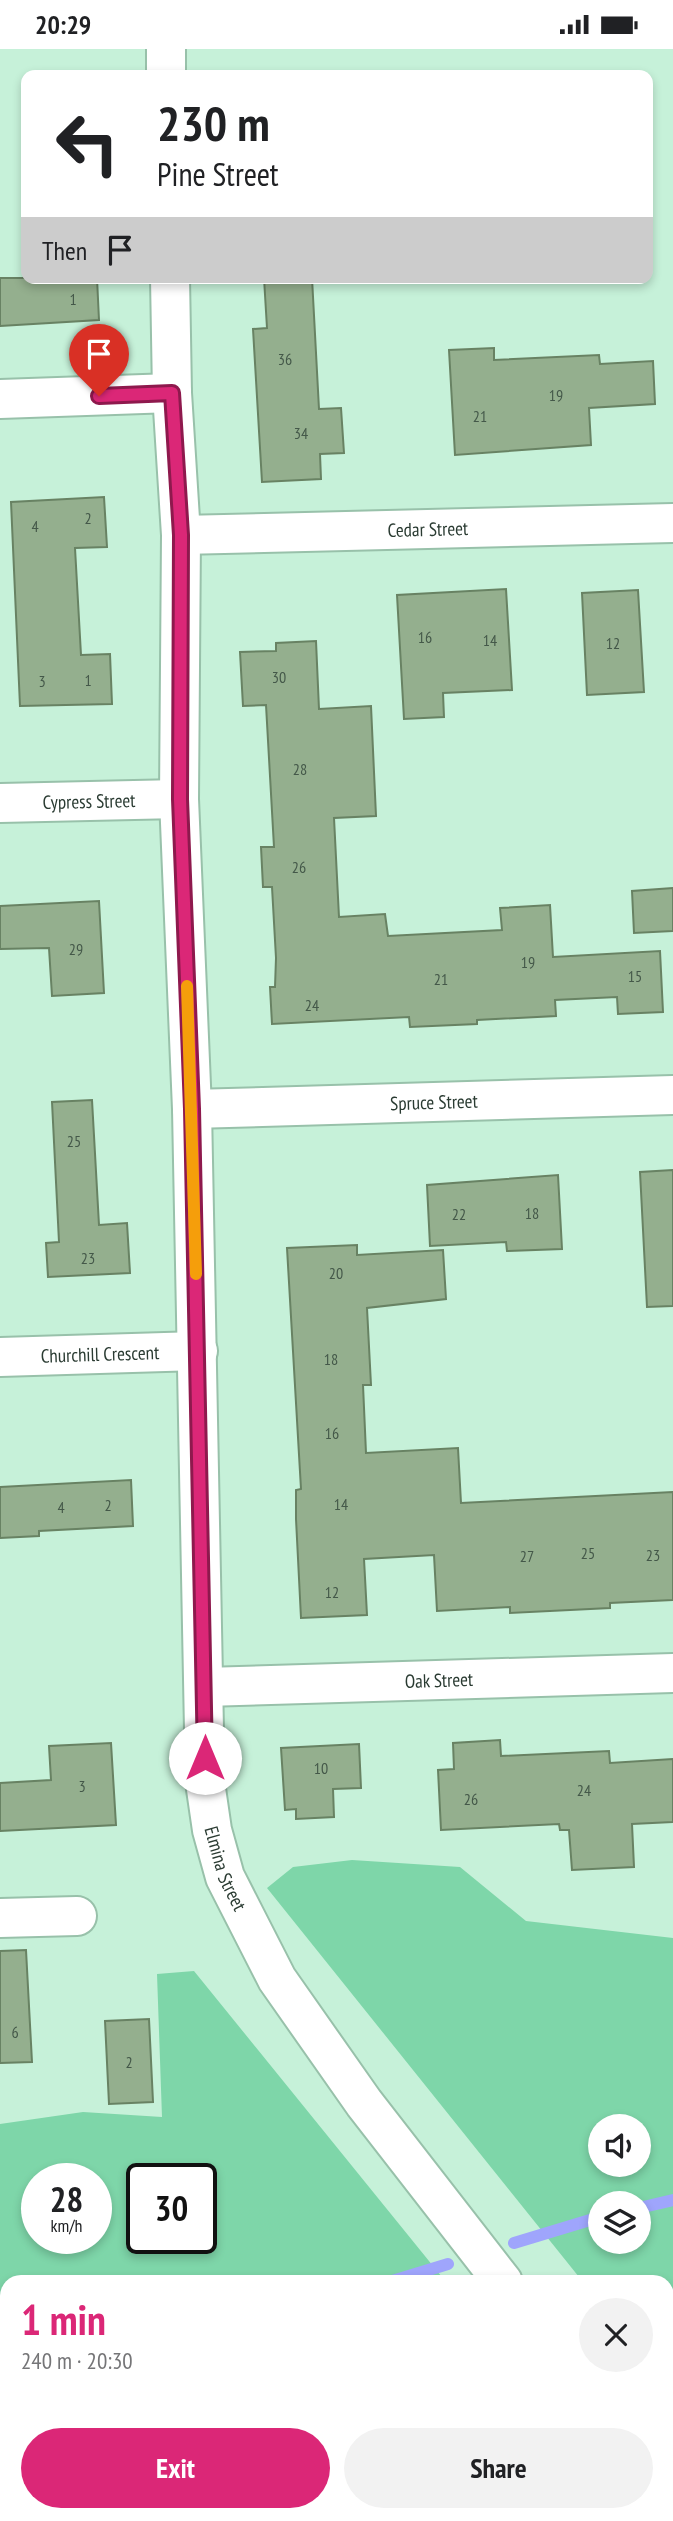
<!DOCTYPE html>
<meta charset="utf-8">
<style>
:root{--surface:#fff;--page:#f2f2f2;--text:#202124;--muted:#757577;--accent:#db2777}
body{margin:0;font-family:"PT Sans Narrow",sans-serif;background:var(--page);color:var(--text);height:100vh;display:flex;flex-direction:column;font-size:26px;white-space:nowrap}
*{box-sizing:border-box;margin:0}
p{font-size:23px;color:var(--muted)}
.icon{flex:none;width:38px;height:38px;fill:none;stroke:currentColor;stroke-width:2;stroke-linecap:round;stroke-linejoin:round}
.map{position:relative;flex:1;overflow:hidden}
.side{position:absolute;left:0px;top:2226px;width:674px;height:247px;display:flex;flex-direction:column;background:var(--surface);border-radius:21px 21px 0 0;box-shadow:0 4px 10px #0003}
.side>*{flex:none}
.hud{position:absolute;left:21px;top:21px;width:632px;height:214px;border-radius:14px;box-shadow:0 4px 10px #0003;background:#fff;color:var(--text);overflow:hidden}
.fabs{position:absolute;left:588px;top:2065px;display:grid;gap:14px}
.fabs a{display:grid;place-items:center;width:63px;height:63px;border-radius:50%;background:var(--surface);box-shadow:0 4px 10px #0003;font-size:35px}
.speed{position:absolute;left:21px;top:2114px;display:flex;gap:14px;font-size:35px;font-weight:700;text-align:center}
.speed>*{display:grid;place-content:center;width:91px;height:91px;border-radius:50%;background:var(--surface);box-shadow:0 4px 10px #0003;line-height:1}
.speed small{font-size:18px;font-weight:400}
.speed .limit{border:4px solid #111;border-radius:10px;background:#fff;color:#111}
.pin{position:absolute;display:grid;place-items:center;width:60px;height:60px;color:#fff;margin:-72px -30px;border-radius:50% 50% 50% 0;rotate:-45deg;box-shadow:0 0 7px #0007}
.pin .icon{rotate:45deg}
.me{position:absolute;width:77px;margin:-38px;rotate:0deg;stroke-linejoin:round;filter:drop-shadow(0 0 5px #0008)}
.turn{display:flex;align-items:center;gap:24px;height:147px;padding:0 21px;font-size:32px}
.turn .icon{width:91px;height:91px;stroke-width:2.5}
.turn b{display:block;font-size:49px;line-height:60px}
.then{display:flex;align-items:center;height:66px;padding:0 21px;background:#0003;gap:14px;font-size:26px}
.round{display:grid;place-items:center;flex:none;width:74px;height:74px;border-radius:37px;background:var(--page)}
.headline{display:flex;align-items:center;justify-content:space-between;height:119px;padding:0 21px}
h1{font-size:42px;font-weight:700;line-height:52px;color:var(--accent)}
.button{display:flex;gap:14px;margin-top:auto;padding:14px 21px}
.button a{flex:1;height:80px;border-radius:42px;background:var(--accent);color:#fff;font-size:28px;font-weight:700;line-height:80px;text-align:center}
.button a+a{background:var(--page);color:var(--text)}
.status{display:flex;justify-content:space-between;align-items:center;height:49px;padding:0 35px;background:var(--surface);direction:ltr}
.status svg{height:19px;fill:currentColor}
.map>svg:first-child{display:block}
.green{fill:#7ed6a9;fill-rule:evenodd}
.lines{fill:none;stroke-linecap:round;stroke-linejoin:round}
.stream{stroke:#9fa5fc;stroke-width:12}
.building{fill:#94af8e;stroke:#688263;stroke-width:2}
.minor-casing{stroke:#98c1aa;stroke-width:42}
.minor{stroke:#fff;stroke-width:38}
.route-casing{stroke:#8e194d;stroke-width:18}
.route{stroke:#db2777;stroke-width:12}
.slow{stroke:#f59e0b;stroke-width:12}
.labels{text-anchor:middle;stroke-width:5;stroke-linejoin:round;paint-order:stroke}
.number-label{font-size:16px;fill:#445849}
.street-label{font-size:19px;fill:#2a3b32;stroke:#d3fee6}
</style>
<div class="status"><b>20:29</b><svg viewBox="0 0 49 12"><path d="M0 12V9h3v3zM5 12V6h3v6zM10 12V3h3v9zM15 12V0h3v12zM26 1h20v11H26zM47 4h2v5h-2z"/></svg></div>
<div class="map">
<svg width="673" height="2472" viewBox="0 0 673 2472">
<rect width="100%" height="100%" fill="#c6f1d9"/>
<!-- green -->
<g class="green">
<path d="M352,1811L460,1818L526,1872L673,1889V2345L667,2337V2233H583L267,1839L293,1818ZM600,2077H639V2116H600ZM600,2154H639V2193H600Z"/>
<path d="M194,1922L446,2233H7V2466H635L640,2472H0V2075L83,2063L162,2068L157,1925ZM37,2130H96V2189H37ZM142,2130H201V2189H142Z"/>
</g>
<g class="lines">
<!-- stream -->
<g class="stream">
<polyline points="639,2159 673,2151"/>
<polyline points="514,2194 600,2168"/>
<polyline points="389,2233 448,2215"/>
<polyline points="0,2327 7,2326"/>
</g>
</g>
<!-- building -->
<g class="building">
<polygon points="0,229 97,229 99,271 0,277"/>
<polygon points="264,229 312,229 319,360 341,359 344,404 320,405 321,430 262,433 253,280 267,279"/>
<polygon points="494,299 494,311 599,306 600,315 653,312 655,355 589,359 591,396 455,406 449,301"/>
<polygon points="104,448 107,498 75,499 81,606 110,605 112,655 20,657 11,453"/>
<polygon points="506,540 512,641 443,644 444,668 404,670 397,546"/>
<polygon points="638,541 644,643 587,646 582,544"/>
<polygon points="316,592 319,660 371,657 376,767 334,769 339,868 385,865 388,887 502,881 500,859 550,856 553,908 660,902 663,963 618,965 617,948 555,951 556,967 477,971 477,975 410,978 409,968 272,975 270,938 275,938 276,909 272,838 263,838 261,798 274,798 266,656 243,657 240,603 276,602 276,594"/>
<polygon points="673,839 673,882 634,884 632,842"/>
<polygon points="99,852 104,944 52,947 49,899 0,900 0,857"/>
<polygon points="92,1051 99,1176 127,1174 130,1224 48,1228 46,1194 59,1193 52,1053"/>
<polygon points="673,1121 673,1257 647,1258 640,1123"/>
<polygon points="558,1126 562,1200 507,1202 506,1193 430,1197 427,1136"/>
<polygon points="357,1196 357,1206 443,1201 446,1250 367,1259 371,1336 363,1336 366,1404 458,1399 461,1454 673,1443 673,1551 610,1554 610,1559 510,1564 510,1558 437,1562 434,1506 364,1510 367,1566 301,1569 296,1470 296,1441 301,1440 287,1199"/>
<polygon points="131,1431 133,1477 39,1482 39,1487 0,1489 0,1438"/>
<polygon points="500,1691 501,1707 609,1702 610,1714 673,1710 673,1773 632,1775 634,1818 572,1821 569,1781 560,1781 559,1775 441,1781 438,1721 454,1720 453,1694"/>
<polygon points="111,1694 116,1776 0,1782 0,1734 51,1731 49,1697"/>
<polygon points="359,1695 361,1739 333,1740 334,1768 296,1770 296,1760 285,1761 281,1699"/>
<polygon points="26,1901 32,2013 0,2014 0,1902"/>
<polygon points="149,1970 153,2053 109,2055 105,1972"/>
</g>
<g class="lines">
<!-- minor casing -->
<g class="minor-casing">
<g id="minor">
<polyline points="166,0 166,26"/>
<path id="s1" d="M170,229L172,344L181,486L179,750L192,1060L205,1733L212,1781L225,1828L277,1930L364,2054L503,2233"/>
<polyline points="0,350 172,344"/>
<path id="s2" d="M181,486L673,474"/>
<path id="s3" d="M0,754L179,750"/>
<path id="s4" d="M192,1060L673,1046"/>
<path id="s5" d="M0,1308L198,1302"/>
<path id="s6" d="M205,1638L673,1624"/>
<polyline points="0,1869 77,1867"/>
<polyline points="667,2422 673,2430"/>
</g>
</g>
<!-- minor -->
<use href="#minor" class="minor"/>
</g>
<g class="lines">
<!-- route casing -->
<g class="route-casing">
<polyline id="route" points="99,347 172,344 181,486 180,750 192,1060 205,1709"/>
</g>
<!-- route -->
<use href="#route" class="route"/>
<!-- slow -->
<polyline class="slow" points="187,937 196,1225"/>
</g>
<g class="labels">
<!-- number labels -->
<g class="number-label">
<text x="73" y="256">1</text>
<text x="285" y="316">36</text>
<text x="556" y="352">19</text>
<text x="480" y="373">21</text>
<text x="301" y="390">34</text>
<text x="88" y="475">2</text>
<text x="35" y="483">4</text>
<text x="425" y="594">16</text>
<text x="490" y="597">14</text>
<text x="613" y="600">12</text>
<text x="279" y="634">30</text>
<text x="88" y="637">1</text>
<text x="42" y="638">3</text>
<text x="300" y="726">28</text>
<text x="299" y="824">26</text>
<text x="76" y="906">29</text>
<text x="528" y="919">19</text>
<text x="635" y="933">15</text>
<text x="441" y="936">21</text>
<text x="312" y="962">24</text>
<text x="74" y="1098">25</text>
<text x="532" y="1170">18</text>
<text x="459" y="1171">22</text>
<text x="88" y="1215">23</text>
<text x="336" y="1230">20</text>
<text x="331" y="1316">18</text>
<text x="332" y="1390">16</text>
<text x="341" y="1461">14</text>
<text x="108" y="1462">2</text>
<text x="61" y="1464">4</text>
<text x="588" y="1510">25</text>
<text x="653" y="1512">23</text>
<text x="527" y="1513">27</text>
<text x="332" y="1549">12</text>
<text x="321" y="1725">10</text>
<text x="82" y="1743">3</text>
<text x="584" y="1747">24</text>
<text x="471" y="1756">26</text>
<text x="15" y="1989">6</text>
<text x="129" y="2019">2</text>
</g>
<!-- street labels -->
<g class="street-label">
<text dy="7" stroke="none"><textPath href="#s2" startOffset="247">Cedar Street</textPath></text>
<text dy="7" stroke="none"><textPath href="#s3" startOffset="89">Cypress Street</textPath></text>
<text dy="7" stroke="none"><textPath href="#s4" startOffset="242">Spruce Street</textPath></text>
<text dy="7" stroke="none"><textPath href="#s5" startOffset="100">Churchill Crescent</textPath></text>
<text dy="7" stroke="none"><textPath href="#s6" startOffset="234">Oak Street</textPath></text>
<text dy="7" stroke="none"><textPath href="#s1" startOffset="1594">Elmina Street</textPath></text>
</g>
</g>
</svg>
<div class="fabs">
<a><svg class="icon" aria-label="sound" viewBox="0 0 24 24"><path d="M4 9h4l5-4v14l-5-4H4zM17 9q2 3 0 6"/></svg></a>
<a><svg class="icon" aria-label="layers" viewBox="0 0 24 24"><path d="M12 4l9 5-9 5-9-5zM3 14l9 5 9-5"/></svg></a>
</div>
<div class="speed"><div>28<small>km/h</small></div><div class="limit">30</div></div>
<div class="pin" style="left:99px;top:347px;background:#d93025"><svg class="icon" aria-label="arrive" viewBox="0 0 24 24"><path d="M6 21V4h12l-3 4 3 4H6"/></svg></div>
<svg class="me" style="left:205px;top:1709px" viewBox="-20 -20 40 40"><circle r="19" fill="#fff"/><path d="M0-13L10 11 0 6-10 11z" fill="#db2777"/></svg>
<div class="hud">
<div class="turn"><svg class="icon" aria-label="left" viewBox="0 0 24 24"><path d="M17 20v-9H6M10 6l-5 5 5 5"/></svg><div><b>230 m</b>Pine Street</div></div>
<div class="then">Then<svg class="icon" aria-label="arrive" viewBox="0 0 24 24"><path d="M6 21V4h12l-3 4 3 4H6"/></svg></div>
</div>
<section class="side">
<div class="headline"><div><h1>1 min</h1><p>240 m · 20:30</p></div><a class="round"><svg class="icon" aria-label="close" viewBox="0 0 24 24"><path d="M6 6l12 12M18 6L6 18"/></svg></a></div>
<div class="button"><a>Exit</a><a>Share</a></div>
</section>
</div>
